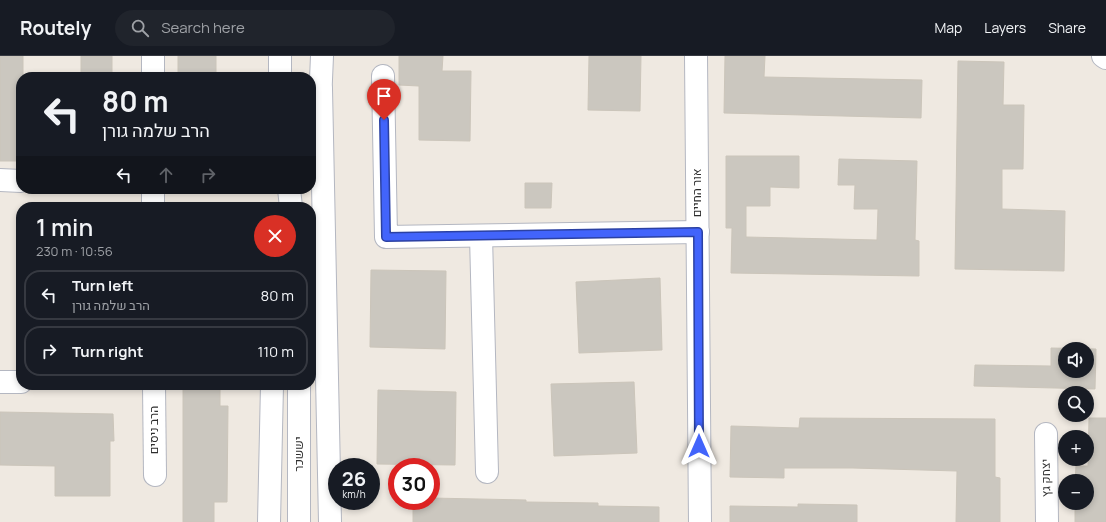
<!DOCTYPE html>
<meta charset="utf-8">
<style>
:root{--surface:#171b24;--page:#20242c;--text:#f1f3f6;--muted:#9ea1a6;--line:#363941}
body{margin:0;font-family:Manrope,Heebo,sans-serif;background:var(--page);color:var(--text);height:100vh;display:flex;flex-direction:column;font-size:15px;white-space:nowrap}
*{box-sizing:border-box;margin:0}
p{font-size:13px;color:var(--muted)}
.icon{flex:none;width:22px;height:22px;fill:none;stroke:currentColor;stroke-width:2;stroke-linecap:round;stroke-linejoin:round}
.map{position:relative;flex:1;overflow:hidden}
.side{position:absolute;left:16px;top:146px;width:300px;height:188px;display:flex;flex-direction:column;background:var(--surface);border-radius:16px;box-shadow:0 2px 6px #0003}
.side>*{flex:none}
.hud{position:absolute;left:16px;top:16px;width:300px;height:122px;border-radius:16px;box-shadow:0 2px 6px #0003;background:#171b24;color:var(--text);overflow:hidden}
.controls{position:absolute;left:1058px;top:286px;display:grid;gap:8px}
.controls a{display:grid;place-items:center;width:36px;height:36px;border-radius:50%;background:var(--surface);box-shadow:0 2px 6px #0003;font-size:20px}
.speed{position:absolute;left:328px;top:402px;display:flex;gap:8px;font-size:20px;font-weight:700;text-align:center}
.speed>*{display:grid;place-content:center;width:52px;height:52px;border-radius:50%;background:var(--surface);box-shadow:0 2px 6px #0003;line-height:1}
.speed small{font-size:10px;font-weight:400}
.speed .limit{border:6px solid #d22;background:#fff;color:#111}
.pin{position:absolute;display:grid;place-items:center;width:34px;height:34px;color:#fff;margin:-41px -17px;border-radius:50% 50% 50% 0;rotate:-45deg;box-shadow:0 0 4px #0007}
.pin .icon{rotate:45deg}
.me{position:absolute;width:44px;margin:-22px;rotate:0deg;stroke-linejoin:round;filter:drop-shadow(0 0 3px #0008)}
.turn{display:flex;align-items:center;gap:14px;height:84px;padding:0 20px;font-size:18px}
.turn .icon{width:52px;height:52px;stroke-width:2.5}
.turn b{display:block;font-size:28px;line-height:34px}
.lanes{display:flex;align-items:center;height:38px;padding:0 20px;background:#0003;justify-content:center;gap:20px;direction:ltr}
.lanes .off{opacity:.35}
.round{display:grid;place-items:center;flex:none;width:42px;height:42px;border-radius:21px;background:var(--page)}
.summary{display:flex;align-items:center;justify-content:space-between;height:68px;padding:0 20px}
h1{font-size:24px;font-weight:600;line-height:30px}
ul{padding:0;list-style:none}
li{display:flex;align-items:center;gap:12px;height:50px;margin:0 8px 6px;padding:0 12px;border:2px solid var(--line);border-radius:16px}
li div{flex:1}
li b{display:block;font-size:15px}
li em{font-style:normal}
header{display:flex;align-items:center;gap:24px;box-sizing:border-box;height:56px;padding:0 20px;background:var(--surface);border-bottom:1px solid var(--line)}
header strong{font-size:19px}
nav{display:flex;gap:22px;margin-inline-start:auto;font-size:14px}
.search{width:280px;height:36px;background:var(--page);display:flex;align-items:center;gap:10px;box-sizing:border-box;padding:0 14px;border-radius:22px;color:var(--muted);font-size:15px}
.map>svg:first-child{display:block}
.building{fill:#cbc7bf;stroke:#cbc5ba;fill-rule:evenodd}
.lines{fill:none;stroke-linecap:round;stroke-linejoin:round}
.minor-casing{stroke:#b4b7c1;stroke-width:24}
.minor{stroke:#fff;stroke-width:22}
.route-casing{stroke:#2b41a3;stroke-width:10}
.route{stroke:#4264fb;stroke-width:7}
.labels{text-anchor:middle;stroke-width:3.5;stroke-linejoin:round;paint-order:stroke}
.street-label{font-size:12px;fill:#2e2e2e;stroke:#fff}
</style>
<header>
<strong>Routely</strong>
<div class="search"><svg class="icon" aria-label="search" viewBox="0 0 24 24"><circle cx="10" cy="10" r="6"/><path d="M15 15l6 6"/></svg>Search here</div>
<nav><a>Map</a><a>Layers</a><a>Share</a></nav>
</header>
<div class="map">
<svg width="1106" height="466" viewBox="0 0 1106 466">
<rect width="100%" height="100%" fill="#efe9e1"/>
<!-- building -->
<g class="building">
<polygon points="0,0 23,0 23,21 21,21 21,105 0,105"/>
<rect x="81" y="0" width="31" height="21"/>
<rect x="178" y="0" width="38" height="21"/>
<polygon points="399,0 443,0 442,15 471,15 470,85 419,84 419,30 399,29"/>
<polygon points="589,0 641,0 640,55 588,54"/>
<polygon points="725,0 765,0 764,21 922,24 921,62 724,57"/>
<polygon points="958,5 1004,6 1003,49 1024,49 1023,113 1002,113 1002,153 1065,155 1064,215 955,213"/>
<polygon points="726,100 799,100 799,132 770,131 770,150 746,150 746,181 877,184 878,153 854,153 855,129 838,129 839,103 917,105 915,184 919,185 919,220 731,217 732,172 726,172"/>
<polygon points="525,127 552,127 551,152 525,152"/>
<polygon points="371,214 446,215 445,293 370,291"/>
<polygon points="660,222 662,294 579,297 576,226"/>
<path d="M1051,292L1096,293L1095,333L974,330L975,309L1051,310ZM1065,293H1087V315H1065Z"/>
<polygon points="634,326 637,397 554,400 551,328"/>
<polygon points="183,329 220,329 220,350 228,350 227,446 214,446 214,466 183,466"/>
<polygon points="378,334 456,336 455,409 377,408"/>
<polygon points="0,356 113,358 114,385 110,385 110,440 55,440 55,410 0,409"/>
<polygon points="800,362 995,363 995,421 1000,422 1000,466 956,466 957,415 853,412 784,412 784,422 730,421 731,370 799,372"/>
<polygon points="1089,362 1106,362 1106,466 1075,466 1075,447 1087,447 1087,425 1075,425 1076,410 1088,410"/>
<polygon points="431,442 526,444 526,446 598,447 598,450 659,451 659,466 413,466 413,445 431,445"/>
<polygon points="798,448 857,449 857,466 730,466 730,450 798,451"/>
</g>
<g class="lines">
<!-- minor casing -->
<g class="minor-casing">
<g id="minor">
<polyline points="153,0 153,21"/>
<polyline points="696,0 700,466"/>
<polyline points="1103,0 1106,2"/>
<polyline points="383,20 386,181 698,176"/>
<polyline points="280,21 280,0"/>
<polyline points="321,33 330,466"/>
<polyline points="320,47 322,0"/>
<polyline points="0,124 21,125"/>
<polyline points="153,133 153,151"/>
<polyline points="289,133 291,151"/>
<polyline points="481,180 487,416"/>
<polyline points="0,326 21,326"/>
<polyline points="154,329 155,419"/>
<polyline points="299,329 299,466"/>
<polyline points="1046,378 1047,466"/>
<polyline points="269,466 272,329"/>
</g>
</g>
<!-- minor -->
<use href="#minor" class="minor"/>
</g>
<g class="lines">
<!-- route casing -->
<g class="route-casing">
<polyline id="route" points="384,64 386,181 698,176 699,390"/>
</g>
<!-- route -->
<use href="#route" class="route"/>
</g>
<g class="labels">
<!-- street labels -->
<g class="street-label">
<text transform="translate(697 137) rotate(-90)" y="4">אור החיים</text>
<text transform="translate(154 374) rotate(-90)" y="4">הרב ניסים</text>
<text transform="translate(299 398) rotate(-90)" y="4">יששכר</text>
<text transform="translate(1046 422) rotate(-91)" y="4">יצחק גץ</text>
</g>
</g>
</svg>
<div class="controls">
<a><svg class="icon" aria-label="sound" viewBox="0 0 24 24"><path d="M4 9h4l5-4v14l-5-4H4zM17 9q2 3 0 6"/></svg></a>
<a><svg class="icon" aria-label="search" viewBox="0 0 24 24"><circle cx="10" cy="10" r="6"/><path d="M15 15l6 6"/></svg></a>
<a>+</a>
<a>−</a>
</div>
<div class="speed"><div>26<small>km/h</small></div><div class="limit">30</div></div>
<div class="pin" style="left:384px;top:64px;background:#d93025"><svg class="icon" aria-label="arrive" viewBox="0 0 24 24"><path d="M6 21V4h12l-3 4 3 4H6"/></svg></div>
<svg class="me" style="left:699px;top:390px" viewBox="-20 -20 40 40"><path d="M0-17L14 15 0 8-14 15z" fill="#4264fb" stroke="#fff" stroke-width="4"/></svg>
<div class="hud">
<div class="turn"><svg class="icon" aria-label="left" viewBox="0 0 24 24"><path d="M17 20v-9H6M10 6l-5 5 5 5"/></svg><div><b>80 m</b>הרב שלמה גורן</div></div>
<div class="lanes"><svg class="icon" aria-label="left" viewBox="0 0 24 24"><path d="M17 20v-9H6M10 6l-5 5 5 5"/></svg><svg class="icon off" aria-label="ahead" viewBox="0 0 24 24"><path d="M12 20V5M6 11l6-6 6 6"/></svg><svg class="icon off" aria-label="right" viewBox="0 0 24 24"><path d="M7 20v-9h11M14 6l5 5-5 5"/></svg></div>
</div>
<section class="side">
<div class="summary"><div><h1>1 min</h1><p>230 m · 10:56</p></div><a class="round" style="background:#d93025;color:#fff"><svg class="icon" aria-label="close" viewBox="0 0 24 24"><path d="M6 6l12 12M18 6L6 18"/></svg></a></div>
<ul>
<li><svg class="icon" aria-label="left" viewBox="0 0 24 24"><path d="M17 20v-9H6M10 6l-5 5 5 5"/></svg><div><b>Turn left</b><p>הרב שלמה גורן</p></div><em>80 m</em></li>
<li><svg class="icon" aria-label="right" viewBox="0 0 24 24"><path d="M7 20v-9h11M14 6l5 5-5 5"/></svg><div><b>Turn right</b></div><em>110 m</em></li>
</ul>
</section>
</div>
